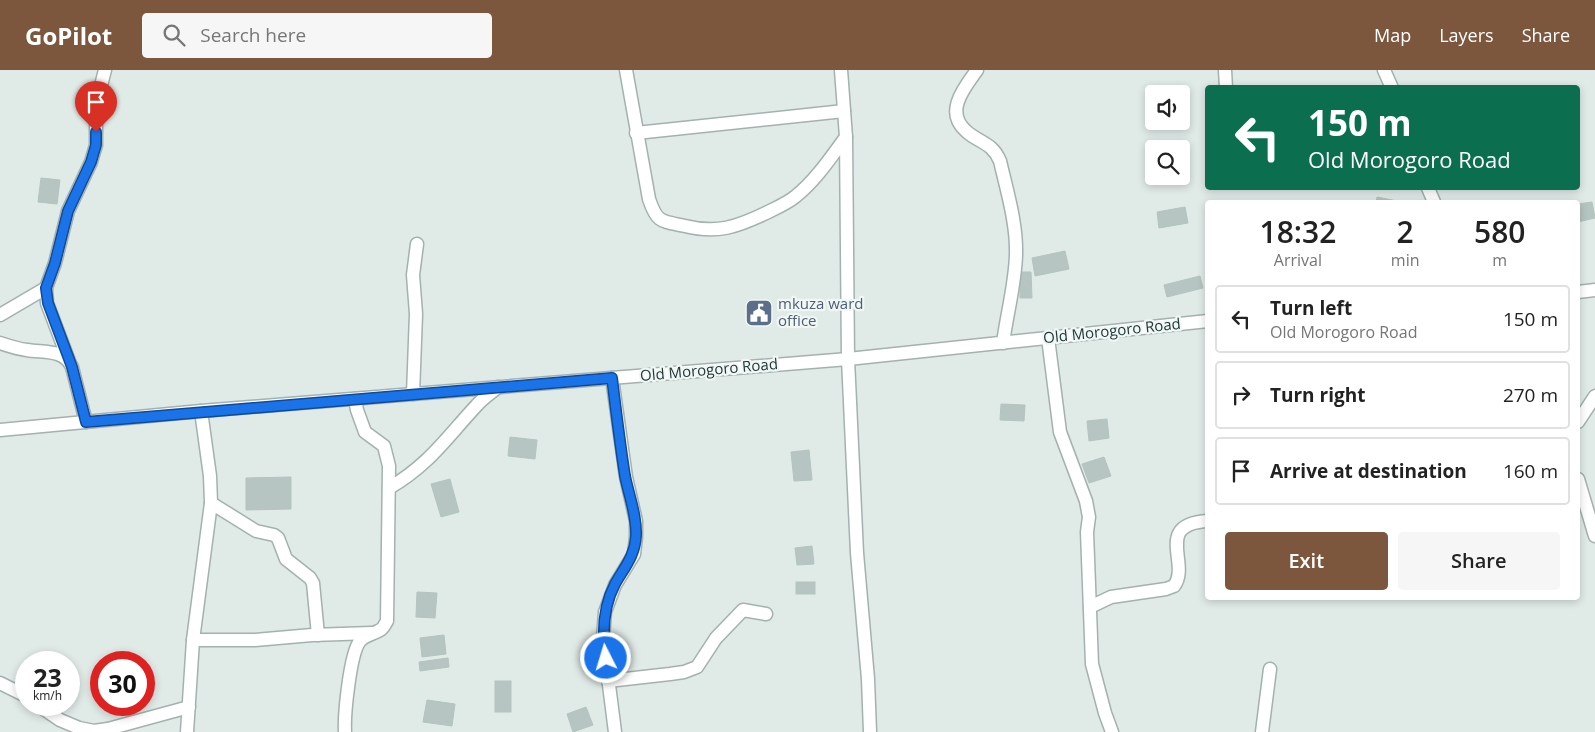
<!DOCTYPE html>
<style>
:root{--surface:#fff;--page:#f6f6f6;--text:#222;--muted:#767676;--line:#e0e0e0;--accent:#7c563d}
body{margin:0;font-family:"Open Sans",sans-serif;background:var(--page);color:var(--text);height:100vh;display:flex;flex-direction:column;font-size:19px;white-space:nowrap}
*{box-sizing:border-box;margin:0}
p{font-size:16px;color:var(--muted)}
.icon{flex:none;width:28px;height:28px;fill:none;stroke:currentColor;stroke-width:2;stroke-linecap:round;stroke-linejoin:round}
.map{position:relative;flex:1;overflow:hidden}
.drawer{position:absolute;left:1205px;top:130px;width:375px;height:400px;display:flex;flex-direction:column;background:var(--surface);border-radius:5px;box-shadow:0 2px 8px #0003}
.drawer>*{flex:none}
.guide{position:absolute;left:1205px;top:15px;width:375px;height:105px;border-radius:5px;box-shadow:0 2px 8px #0003;background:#0b6e4f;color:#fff;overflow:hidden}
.fabs{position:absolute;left:1145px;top:15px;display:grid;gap:10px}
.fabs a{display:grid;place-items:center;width:45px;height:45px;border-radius:5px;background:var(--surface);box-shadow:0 2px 8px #0003;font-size:25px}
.speed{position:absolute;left:15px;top:581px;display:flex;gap:10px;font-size:25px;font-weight:700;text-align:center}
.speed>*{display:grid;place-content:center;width:65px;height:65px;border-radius:50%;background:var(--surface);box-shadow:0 2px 8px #0003;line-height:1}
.speed small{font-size:12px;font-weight:400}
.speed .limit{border:8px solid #d22;background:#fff;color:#111}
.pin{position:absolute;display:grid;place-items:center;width:42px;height:42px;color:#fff;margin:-51px -21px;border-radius:50% 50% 50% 0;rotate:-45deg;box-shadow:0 0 5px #0007}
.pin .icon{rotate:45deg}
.me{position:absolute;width:55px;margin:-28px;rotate:355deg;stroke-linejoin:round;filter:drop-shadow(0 0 4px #0008)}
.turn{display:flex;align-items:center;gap:18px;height:105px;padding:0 20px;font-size:22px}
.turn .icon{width:65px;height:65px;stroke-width:2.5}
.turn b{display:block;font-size:35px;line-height:42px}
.eta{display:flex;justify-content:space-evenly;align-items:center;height:85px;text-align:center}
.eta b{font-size:30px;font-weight:600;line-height:35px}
.button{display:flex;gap:10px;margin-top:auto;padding:10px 20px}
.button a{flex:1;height:58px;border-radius:5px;background:var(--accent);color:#fff;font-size:20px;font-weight:600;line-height:58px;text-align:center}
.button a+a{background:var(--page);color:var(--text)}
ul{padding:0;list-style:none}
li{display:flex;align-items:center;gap:15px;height:68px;margin:0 10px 8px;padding:0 10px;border:2px solid var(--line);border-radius:5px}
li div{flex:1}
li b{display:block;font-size:19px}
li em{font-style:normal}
header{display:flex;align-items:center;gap:30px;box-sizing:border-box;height:70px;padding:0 25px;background:var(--accent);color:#fff}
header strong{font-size:24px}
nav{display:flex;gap:28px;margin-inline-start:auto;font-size:18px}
.search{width:350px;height:45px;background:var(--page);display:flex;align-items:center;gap:12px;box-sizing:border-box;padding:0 18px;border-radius:5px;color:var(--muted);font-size:19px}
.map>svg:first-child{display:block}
.building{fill:#b6c5c1;stroke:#b3c4bf}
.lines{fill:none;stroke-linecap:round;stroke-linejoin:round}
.street-casing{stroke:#a3b2af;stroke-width:15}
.street{stroke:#fff;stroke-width:12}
.route-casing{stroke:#114b97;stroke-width:12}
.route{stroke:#1a73e8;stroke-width:9}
.labels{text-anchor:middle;stroke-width:4.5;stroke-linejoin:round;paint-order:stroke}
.service-label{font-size:15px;fill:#4e5e75;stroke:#f0f7f5;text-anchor:start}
.street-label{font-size:15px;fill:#223a37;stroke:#f0f7f5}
</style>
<header>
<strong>GoPilot</strong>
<div class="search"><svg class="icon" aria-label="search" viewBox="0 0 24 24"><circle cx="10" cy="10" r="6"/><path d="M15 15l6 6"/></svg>Search here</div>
<nav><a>Map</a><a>Layers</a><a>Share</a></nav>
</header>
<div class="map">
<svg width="1595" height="662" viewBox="0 0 1595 662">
<rect width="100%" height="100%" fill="#e0eae7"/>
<!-- building -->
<g class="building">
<polygon points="41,108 60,110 57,134 38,132"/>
<polygon points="1377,127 1397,131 1397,132 1376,132"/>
<polygon points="1592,132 1595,148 1578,152 1578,134"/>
<polygon points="1185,137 1188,153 1159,158 1157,142"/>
<polygon points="1065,181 1069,199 1035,206 1032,188"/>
<polygon points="1020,202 1031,202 1032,228 1020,228"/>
<polygon points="1200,206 1203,218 1167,227 1164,215"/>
<polygon points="1001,334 1025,335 1024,351 1000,350"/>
<polygon points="1107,349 1109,368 1089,371 1087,351"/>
<polygon points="510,367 537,370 535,389 508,386"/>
<polygon points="809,380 812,410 794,411 791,382"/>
<polygon points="1104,387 1111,406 1089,413 1082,394"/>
<polygon points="291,407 291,439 246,440 246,408"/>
<polygon points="450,409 459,442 441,447 431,414"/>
<polygon points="812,476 814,494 797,495 795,478"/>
<rect x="796" y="512" width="19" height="12"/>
<polygon points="417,522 437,523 435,548 416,547"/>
<polygon points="444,565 446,584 422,587 420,568"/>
<polygon points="448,588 449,597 420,601 419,592"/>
<rect x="495" y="611" width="16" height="31"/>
<polygon points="427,630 455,634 452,656 423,652"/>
<polygon points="586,637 593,655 573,662 567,644"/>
</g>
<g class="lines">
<!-- street casing -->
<g class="street-casing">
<g id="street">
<path d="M626,0L649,129C657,153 661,151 685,156C717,164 737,157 766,143C776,138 788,133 796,126C816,110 831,87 846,67"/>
<polyline points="841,0 846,67 848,289 857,483 868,609 870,662"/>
<path d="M977,0C964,18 944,42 966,61C979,73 992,72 1000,91C1007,121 1017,154 1016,185C1015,215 1007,243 1003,273"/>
<polyline points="1225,0 1226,18"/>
<polyline points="1384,0 1392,18"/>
<polyline points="636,63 844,41"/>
<polyline points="1428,118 1434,132"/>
<polyline points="1578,222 1595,220"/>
<polyline points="0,245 46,218"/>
<polyline points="1048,268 1060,362 1086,431 1089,447 1087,462 1092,594 1105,643 1112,662"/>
<path d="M0,273C9,276 18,279 27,280C44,283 64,279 72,297L86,352"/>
<polyline points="69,291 47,233 46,218 55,193 68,141 91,92 96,75 96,50 97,31 105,0"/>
<polyline points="612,308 626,407 636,451 636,467 634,484 615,515 605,542 603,568 615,662"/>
<polyline points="413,324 416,244 413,205 417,174"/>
<polyline points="1578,352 1595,326"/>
<polyline points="0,360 201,341 848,289 1208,251"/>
<polyline points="1578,409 1595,466"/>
<path d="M389,418C429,395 447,367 477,335C483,328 491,323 498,317"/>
<polyline points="211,433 256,461 274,465 278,468 286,489 310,508 313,513 318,565"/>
<path d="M1090,537L1111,527L1166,519L1174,516C1191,494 1153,454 1208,451"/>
<polyline points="193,570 255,570 312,565 371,563"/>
<polyline points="608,611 670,604 684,602 697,597 716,568 743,540 766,544"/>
<polyline points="0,613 26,626"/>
<polyline points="38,635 60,650 79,658 94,661 108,659 189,637"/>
<polyline points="187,662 193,570 211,433 210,406 201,341"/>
<path d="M345,662C344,645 350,583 360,571C365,565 374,564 380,560C383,559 385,554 387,551L389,396L384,376L365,362L357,340L355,329"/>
<polyline points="1262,662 1270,599"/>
</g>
</g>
<!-- street -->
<use href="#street" class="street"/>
</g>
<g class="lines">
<!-- route casing -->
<g class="route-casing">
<path id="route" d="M96,62V75L91,92L68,141L55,193L46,218L48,233L72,297L86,352L612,308C616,341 620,374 625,406C629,426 637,446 636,466C635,486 624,498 615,514C603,537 602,563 606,588"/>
</g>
<!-- route -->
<use href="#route" class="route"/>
</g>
<!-- icons -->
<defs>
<g id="civic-square" transform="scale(1.4375)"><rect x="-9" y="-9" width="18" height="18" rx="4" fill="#5c6f8a" stroke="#f0f7f5"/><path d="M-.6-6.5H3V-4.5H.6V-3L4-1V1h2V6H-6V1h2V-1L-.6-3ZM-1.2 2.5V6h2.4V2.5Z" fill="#fff"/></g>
</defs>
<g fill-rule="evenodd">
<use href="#civic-square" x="759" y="243"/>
</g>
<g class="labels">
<!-- service labels -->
<g class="service-label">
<text x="778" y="239">mkuza ward<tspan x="778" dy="17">office</tspan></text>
</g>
<!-- street labels -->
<g class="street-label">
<text transform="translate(1112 261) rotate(-6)" y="5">Old Morogoro Road</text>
<text transform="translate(709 300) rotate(-5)" y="5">Old Morogoro Road</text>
</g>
</g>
</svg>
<div class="fabs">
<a><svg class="icon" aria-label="sound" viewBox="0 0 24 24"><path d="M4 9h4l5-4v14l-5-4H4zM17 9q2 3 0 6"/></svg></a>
<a><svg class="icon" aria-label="search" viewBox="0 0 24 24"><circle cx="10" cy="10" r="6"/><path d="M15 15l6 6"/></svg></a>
</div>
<div class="speed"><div>23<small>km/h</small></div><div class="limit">30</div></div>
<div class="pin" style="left:96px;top:62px;background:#d93025"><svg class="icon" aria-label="arrive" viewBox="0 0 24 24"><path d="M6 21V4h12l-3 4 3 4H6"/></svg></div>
<svg class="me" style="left:606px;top:588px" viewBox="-20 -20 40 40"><circle r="17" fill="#1a73e8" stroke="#fff" stroke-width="3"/><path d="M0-11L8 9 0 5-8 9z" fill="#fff"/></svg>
<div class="guide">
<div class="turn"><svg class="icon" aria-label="left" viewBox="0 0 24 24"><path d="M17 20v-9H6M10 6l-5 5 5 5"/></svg><div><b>150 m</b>Old Morogoro Road</div></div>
</div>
<section class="drawer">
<div class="eta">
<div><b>18:32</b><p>Arrival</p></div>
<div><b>2</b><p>min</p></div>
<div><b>580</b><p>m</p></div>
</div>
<ul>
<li><svg class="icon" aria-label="left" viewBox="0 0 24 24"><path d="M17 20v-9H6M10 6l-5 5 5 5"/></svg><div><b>Turn left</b><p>Old Morogoro Road</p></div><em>150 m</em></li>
<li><svg class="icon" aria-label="right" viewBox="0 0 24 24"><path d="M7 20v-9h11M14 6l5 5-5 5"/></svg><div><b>Turn right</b></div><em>270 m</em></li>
<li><svg class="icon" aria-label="arrive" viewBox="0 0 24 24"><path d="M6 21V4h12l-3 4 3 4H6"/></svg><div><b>Arrive at destination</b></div><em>160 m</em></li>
</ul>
<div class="button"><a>Exit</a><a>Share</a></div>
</section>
</div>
